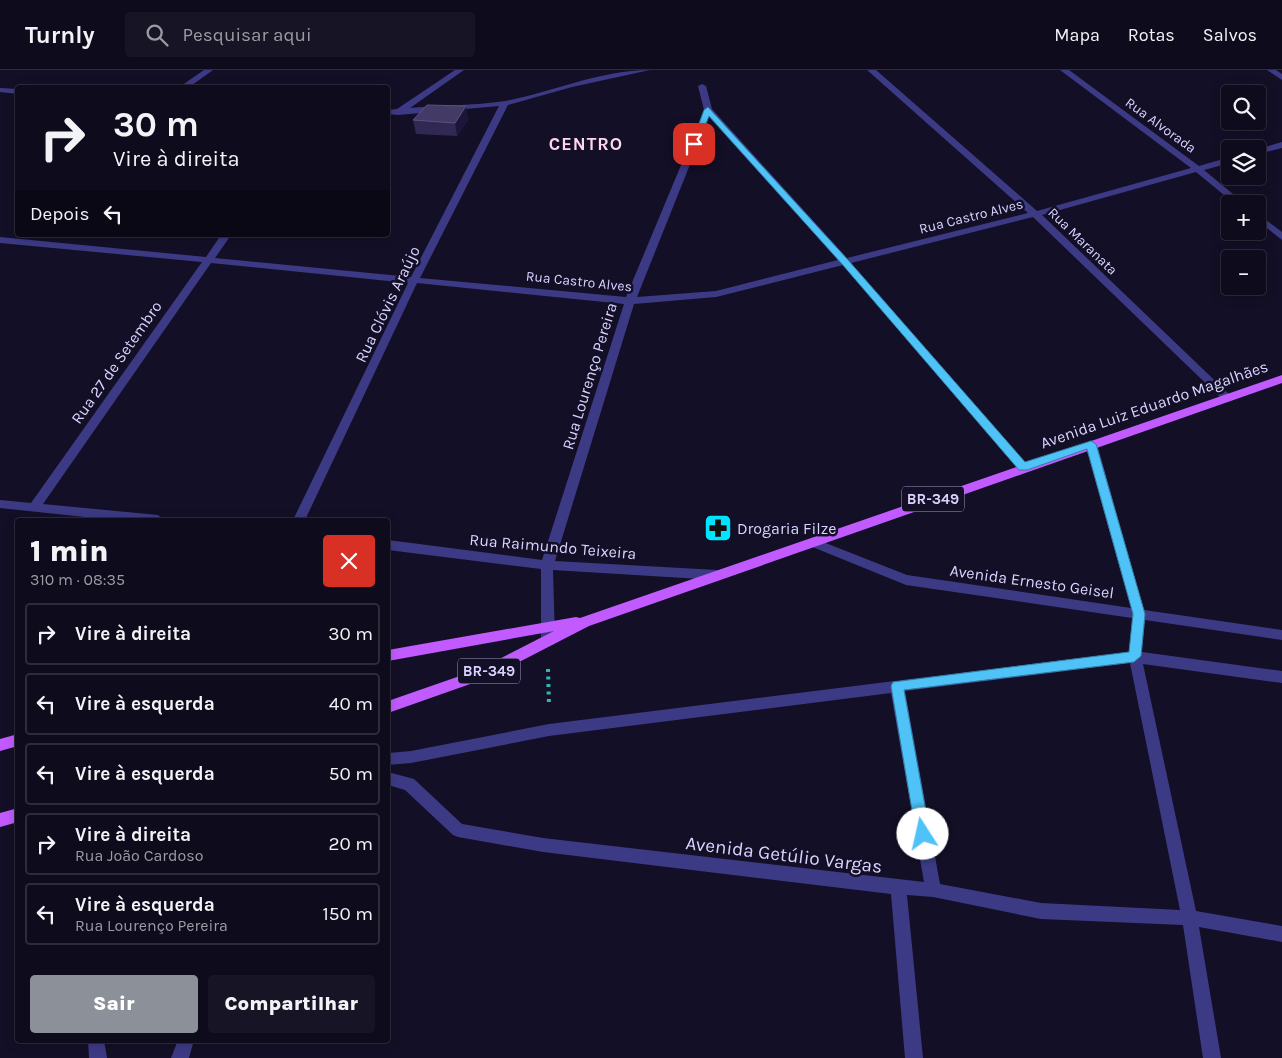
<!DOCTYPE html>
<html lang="pt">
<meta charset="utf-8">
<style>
:root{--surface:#0e0b1c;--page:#171425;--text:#f1f3f6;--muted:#9b9ba3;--line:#2e2b3b;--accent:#8c9099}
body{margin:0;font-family:Karla,sans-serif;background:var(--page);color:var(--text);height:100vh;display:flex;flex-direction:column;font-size:19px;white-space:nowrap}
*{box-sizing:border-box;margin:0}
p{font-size:16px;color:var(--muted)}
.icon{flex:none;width:28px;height:28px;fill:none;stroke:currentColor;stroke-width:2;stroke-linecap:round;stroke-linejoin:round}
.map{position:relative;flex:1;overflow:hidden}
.sheet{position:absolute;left:15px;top:448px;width:375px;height:525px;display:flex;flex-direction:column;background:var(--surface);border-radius:5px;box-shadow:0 2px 12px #0003,0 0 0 1px var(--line)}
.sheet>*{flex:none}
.top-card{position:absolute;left:15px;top:15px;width:375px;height:152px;border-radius:5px;box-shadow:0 2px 12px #0003,0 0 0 1px var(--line);background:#0e0b1c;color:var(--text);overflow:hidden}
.fabs{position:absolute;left:1221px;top:15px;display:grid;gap:10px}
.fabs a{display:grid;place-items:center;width:45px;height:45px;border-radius:5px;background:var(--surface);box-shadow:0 2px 12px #0003,0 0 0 1px var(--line);font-size:25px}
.pin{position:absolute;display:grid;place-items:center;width:42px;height:42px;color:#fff;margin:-21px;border-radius:10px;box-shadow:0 2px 8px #0006}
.me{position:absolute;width:55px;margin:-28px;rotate:350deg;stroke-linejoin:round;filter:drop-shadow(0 0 4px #0008)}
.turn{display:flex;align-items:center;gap:18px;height:105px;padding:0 15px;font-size:22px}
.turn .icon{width:65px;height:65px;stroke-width:2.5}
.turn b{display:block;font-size:35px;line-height:42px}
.then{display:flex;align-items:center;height:48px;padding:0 15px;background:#0003;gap:10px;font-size:19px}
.round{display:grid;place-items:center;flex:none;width:52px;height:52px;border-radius:5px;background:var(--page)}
.headline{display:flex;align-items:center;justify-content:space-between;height:85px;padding:0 15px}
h1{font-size:30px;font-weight:800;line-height:38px}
.primary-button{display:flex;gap:10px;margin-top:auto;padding:10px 15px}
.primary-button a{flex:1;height:58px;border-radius:5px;background:var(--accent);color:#fff;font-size:20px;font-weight:800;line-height:58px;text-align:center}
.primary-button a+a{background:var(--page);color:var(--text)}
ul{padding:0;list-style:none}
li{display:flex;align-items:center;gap:15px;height:62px;margin:0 10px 8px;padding:0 5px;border:2px solid var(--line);border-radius:5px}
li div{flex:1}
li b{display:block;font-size:19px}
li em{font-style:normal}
header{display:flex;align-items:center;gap:30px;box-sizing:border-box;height:70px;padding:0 25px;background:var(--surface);border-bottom:1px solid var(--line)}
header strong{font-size:24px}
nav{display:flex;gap:28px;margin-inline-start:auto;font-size:18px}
.search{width:350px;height:45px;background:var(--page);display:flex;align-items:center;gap:12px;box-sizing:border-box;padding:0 18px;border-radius:5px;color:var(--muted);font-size:19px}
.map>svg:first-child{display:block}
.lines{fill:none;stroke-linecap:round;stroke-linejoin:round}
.path{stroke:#2fb8b0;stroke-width:4;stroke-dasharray:3 4.5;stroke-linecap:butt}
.minor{fill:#3d3a85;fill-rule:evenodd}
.primary{fill:#c25bff;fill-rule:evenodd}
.wall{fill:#312854}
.shaded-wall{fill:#1d163a}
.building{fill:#433a66;stroke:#5a527e}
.route{fill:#4fc3f7;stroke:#337fa1}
.labels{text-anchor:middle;stroke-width:5;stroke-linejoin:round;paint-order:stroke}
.far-street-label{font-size:14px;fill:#d9d4ff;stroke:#130f26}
.shield{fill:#130f26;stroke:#9e99be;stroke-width:1}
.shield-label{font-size:15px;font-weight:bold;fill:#d9d4ff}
.street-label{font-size:16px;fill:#d9d4ff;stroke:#130f26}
.poi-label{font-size:16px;fill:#d9d4ff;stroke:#130f26;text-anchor:start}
.far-district-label{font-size:18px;font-weight:bold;letter-spacing:1px;fill:#ffd6f0;stroke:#130f26}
.near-street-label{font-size:19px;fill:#d9d4ff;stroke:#130f26}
</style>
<header>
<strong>Turnly</strong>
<div class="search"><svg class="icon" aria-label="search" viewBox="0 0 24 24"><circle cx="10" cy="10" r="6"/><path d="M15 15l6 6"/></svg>Pesquisar aqui</div>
<nav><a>Mapa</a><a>Rotas</a><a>Salvos</a></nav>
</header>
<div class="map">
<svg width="1282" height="988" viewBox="0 0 1282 988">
<rect width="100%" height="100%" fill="#130f26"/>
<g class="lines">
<!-- path -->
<polyline class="path" points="548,599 549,635"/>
<!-- minor -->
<g class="minor">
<polygon points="204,0 213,0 188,18 178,18"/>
<path d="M455,0H464L410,38C441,35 474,36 505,31C553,22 600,0 650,0L572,17L508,35L420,208L626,227L704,40L698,16L702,14L706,16L712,39L847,188L1028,143L867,0H876L1037,141L1191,98L1060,0H1069L1199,96L1230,87V93L1204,100L1245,134H1235L1196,102L1042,145L1231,326L1230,329H1222L1033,147L851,193L1027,394L1029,397L1023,401L1019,400L843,195L716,227L634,234L555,491L717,500L721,502L723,505L721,508L717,510L553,500L555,571L553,575L548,576L543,575L541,571V499L388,480V470L542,490L624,234L417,213L305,450H293L408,213L211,193L43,434L158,445L164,450H113L0,438V430L31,433L202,192L0,173V167L206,187L221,165H231L215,188L411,207L499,36L398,45L388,44V40L397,39ZM709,47L838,190L716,221L637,227Z"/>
<polygon points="1267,0 1276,0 1282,4 1282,10"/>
<polygon points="0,18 18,19 18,24 0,22"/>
<polygon points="1282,72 1282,78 1258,84 1258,79"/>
<polygon points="1258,144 1282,162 1282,170 1258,151"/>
<path d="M1091,370L1097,374L1144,540L1282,560V570L1145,550L1142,582L1282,601V613L1143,594L1196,841L1282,856V872L1199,857L1221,988H1203L1183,855L1041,849L933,827L907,825L923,988H905L891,824L543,782L458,767L453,765L405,720L388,715V702L414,709L462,754L543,768L924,812L891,623L549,666L411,693L388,695V683L411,681L549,654L1129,582L1132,548L906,515L810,476L808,473L810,470H818L907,505L1131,538L1085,374ZM1130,593L1180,840L1041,833L940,814L905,621Z"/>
<polygon points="88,970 104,970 107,988 89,988"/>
<polygon points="178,970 194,970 189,988 171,988"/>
</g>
<!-- primary -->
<g class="primary">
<polygon points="1282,305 1282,313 589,556 490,607 388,643 388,631 480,599 554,561 388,591 388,580 576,547 580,548"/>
<polygon points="18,664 18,676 0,681 0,669"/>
<polygon points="18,738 18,752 0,757 0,743"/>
</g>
</g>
<!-- wall -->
<polygon class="wall" points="466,36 468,50 457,66 416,64 413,50"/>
<!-- shaded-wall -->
<polygon class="shaded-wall" points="466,36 468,50 457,66 455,53"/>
<!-- building -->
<polygon class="building" points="427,35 466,36 455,53 413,50"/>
<!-- route -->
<polygon class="route" points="708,37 848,190 1025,392 1091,371 1096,374 1145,544 1141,586 1134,592 904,620 930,764 928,769 923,770 918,769 916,764 891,616 893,612 1129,582 1133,544 1087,379 1027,400 1019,400 842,194 709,46 698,74 691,76 704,40"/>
<!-- icons -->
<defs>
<g id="pharmacy-square" transform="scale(1.4375)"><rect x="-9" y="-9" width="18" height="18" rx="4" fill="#00e5ff" stroke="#130f26"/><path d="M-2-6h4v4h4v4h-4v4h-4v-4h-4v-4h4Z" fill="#111"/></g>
</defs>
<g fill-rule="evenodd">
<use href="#pharmacy-square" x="718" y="458"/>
</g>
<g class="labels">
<!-- far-street labels -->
<g class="far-street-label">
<text transform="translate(1161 55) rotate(36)" y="5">Rua Alvorada</text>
<text transform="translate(971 146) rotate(-14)" y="5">Rua Castro Alves</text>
<text transform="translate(1083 171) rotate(44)" y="5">Rua Maranata</text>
<text transform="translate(579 211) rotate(6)" y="5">Rua Castro Alves</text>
</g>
<!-- shield labels -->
<g class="shield">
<rect x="902" y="416.5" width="62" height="25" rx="4"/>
<rect x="458" y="588.5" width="62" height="25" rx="4"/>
</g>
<g class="shield-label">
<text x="933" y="434">BR-349</text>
<text x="489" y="606">BR-349</text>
</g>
<!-- street labels -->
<g class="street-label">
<text transform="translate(387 234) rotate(-64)" y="6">Rua Clóvis Araújo</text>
<text transform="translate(116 292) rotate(-55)" y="6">Rua 27 de Setembro</text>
<text transform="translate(589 306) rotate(-73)" y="6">Rua Lourenço Pereira</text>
<text transform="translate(1154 334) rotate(-19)" y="6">Avenida Luiz Eduardo Magalhães</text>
<text transform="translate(553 476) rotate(5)" y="6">Rua Raimundo Teixeira</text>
<text transform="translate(1032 511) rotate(8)" y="6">Avenida Ernesto Geisel</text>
</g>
<!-- poi labels -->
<g class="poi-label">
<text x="737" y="464">Drogaria Filze</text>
</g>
<!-- far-district labels -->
<g class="far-district-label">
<text x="586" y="80">CENTRO</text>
</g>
<!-- near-street labels -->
<g class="near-street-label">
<text transform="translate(784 784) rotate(7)" y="7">Avenida Getúlio Vargas</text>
</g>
</g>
</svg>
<div class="fabs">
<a><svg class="icon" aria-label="search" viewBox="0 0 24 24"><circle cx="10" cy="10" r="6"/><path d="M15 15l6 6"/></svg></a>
<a><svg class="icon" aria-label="layers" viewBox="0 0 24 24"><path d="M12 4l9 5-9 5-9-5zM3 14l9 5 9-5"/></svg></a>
<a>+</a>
<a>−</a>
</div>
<div class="pin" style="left:694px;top:74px;background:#d93025"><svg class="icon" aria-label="arrive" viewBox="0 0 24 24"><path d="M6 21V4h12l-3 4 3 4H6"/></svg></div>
<svg class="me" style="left:923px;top:764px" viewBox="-20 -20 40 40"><circle r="19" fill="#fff"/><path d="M0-13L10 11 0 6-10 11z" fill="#4fc3f7"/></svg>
<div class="top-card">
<div class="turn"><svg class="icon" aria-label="right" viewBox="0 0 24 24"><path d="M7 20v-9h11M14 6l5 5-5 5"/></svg><div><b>30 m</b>Vire à direita</div></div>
<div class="then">Depois<svg class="icon" aria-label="left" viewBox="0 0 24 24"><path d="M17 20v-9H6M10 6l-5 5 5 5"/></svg></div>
</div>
<section class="sheet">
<div class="headline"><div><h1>1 min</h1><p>310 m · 08:35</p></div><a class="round" style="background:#d93025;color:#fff"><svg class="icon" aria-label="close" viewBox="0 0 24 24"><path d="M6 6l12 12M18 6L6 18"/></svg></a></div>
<ul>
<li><svg class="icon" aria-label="right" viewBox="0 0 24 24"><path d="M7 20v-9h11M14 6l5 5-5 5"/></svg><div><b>Vire à direita</b></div><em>30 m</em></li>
<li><svg class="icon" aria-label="left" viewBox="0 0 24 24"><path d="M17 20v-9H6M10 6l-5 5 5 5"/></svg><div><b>Vire à esquerda</b></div><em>40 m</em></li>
<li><svg class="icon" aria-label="left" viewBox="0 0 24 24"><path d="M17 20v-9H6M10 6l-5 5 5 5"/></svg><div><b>Vire à esquerda</b></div><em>50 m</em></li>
<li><svg class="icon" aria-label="right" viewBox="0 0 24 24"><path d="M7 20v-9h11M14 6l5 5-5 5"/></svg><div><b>Vire à direita</b><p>Rua João Cardoso</p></div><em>20 m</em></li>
<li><svg class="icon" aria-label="left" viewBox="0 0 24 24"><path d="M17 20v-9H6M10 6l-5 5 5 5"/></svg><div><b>Vire à esquerda</b><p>Rua Lourenço Pereira</p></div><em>150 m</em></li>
</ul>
<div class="primary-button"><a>Sair</a><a>Compartilhar</a></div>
</section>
</div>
